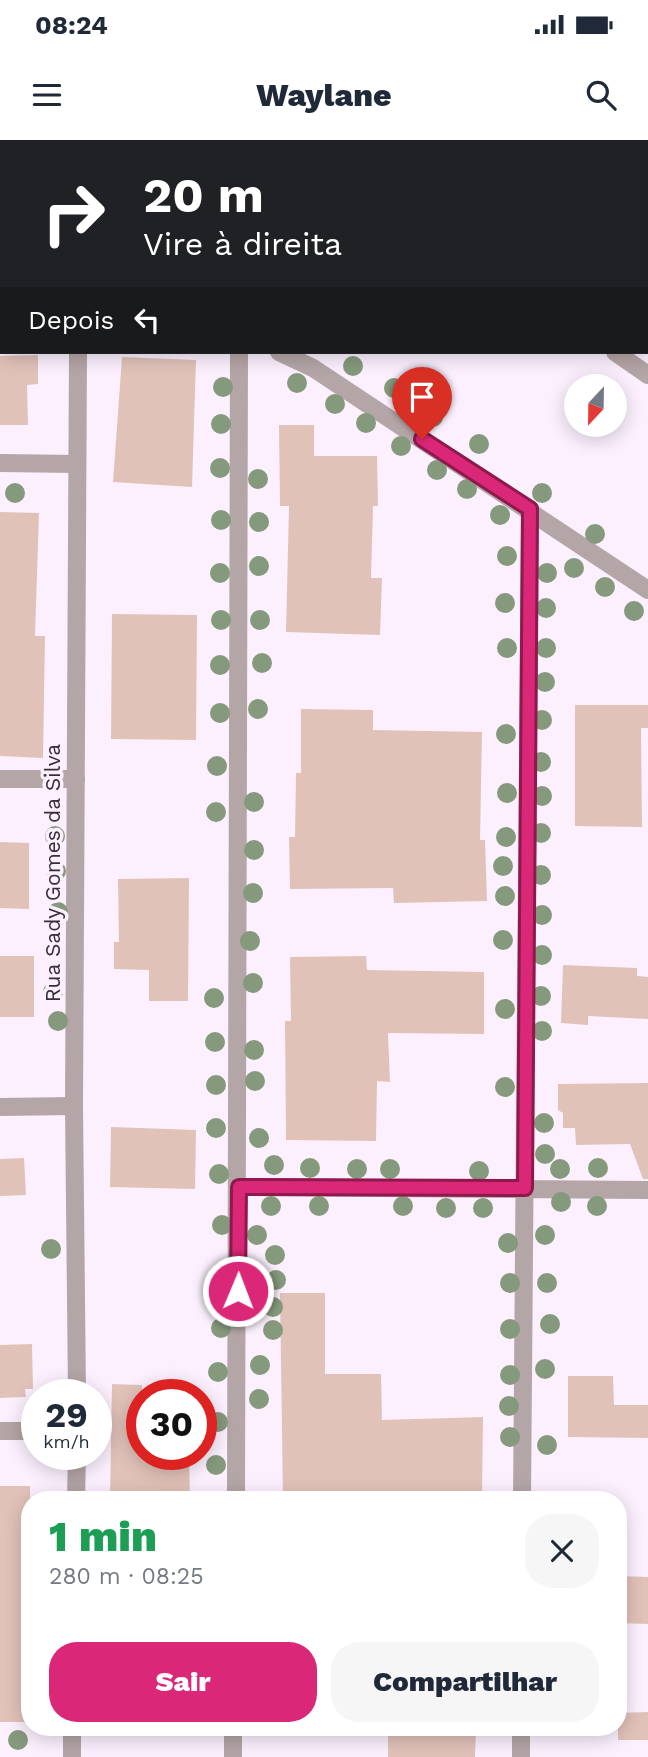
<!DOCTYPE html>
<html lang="pt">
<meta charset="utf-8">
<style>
:root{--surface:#fff;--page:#f6f6f7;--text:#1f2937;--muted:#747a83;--accent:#db2777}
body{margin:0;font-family:"Work Sans",sans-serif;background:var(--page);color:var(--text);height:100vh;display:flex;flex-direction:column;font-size:26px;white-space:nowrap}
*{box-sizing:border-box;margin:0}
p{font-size:23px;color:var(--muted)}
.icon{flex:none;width:38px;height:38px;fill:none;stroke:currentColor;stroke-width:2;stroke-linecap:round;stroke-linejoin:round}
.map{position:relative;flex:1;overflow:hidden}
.sheet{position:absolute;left:21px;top:1351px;width:606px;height:245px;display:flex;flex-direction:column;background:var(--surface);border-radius:28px;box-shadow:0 4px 18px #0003}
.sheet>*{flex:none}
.banner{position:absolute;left:0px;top:0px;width:649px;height:214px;box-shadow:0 4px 18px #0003;background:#202124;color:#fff;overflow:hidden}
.needle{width:46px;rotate:202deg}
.fabs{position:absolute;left:564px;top:234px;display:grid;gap:14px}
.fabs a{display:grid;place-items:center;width:63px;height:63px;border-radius:50%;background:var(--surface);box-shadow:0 4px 18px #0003;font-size:35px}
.speed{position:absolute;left:21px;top:1239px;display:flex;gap:14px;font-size:35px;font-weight:700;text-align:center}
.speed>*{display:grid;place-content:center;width:91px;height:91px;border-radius:50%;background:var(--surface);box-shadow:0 4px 18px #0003;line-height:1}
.speed small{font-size:18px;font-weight:400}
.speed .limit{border:10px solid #d22;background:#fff;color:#111}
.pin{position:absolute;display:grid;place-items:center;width:60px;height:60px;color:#fff;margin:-72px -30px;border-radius:50% 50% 50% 0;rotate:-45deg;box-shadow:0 0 7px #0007}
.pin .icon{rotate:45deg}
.me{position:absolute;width:77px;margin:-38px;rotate:1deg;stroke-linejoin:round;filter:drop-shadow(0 0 5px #0008)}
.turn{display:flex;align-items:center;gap:24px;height:147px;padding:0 28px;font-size:32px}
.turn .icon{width:91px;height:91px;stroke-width:2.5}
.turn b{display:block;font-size:49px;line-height:60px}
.then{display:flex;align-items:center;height:66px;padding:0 28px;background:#0003;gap:14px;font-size:26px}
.round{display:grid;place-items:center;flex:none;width:74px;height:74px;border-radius:28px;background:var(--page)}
.head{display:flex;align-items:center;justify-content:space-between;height:119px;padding:0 28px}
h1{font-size:42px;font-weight:800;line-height:52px;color:#1e9e55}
.cta{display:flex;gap:14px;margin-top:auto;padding:14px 28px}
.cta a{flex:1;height:80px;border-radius:28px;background:var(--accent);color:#fff;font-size:28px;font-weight:800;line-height:80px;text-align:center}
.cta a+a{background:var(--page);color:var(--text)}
.status{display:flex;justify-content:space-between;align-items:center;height:49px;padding:0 35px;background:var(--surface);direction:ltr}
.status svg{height:19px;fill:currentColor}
header{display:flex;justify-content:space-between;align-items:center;height:91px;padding:0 28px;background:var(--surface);font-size:32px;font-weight:800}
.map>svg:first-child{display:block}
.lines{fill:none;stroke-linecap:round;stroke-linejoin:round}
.stream{stroke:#72cbf3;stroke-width:9}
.building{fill:#e1c2b9}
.street{stroke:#b4a5a6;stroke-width:18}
.tree{fill:#85997c}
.route-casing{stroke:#8e194d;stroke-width:18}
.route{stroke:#db2777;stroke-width:12}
.labels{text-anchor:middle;stroke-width:7;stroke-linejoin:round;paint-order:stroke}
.street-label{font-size:21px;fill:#372f38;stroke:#fcf0fe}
</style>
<div class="status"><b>08:24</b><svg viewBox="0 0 49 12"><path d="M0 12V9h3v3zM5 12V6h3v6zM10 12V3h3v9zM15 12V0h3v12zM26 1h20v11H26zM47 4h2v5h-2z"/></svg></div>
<header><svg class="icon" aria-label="menu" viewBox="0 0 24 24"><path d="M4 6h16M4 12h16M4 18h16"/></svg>Waylane<svg class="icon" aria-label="search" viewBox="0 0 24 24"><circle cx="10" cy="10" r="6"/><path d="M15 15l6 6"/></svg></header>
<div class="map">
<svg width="648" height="1617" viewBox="0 0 648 1617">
<rect width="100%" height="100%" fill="#fcf0fe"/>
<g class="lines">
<!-- stream -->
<polyline class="stream" points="440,0 442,2"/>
</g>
<!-- building -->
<g class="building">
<polygon points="38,215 38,244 27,245 28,285 0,285 0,216"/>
<polygon points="122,217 196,220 192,347 113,342"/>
<polygon points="279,285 314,285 314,316 377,316 378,366 373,366 371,438 382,438 380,495 286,492 289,366 280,366"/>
<polygon points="0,372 39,373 35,496 45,496 43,618 0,616"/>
<polygon points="112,474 197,475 196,600 111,599"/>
<polygon points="575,565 648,565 648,588 641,588 642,687 575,686"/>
<polygon points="301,569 373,570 373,590 482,592 480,700 485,700 487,761 394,763 393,748 290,749 289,697 295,697 296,633 301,633"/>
<polygon points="0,702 29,703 29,769 0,768"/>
<polygon points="189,738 188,861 149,861 149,830 114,829 114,802 119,802 118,739"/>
<rect x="0" y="816" width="34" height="61"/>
<polygon points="366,816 367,830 484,832 484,894 388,893 390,942 377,941 376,1001 286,1000 285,881 291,881 290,817"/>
<polygon points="563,825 637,828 637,836 648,837 648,879 588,876 588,885 561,883"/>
<polygon points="648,943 648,1039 643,1039 630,1004 576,1005 575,988 563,988 563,973 558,970 558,944"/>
<polygon points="111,987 196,990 195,1049 110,1047"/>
<polygon points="24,1018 26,1055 0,1056 0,1019"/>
<polygon points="280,1153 325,1153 325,1234 381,1234 382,1280 483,1277 482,1360 283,1360"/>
<polygon points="32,1204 33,1249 25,1249 26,1257 0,1258 0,1205"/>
<polygon points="568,1236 613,1236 614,1265 648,1265 648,1298 568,1297"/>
<polygon points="112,1244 142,1245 142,1314 189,1314 190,1360 110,1360"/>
<rect x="0" y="1346" width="30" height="236"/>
<polygon points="618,1436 648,1437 648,1484 618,1483"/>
<polygon points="648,1572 648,1600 618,1600 618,1573"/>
<polygon points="388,1587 476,1587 475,1617 388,1617"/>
</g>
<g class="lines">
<!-- street -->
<g class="street">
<polyline points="255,0 262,2"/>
<polyline points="81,2 81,0"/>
<polyline points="279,212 313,228 648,450"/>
<polyline points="615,212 648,235"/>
<polyline points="0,323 76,324"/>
<polyline points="0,639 76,639"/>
<polyline points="0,967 74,966"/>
<polyline points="239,1047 648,1050"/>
<polyline points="77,1255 74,966 78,212"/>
<polyline points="0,1291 37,1291"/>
<polyline points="76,1360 77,1314"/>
<polyline points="236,1360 239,212"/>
<polyline points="522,1360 530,369"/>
<polyline points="72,1617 72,1587"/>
<polyline points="233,1617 233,1587"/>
<polyline points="521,1617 521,1587"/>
</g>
</g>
<!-- trees -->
<g class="tree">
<circle cx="353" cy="226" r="10"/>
<circle cx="297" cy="243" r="10"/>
<circle cx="223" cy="247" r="10"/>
<circle cx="394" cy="248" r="10"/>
<circle cx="335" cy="264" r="10"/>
<circle cx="433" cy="277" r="10"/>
<circle cx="366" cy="283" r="10"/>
<circle cx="221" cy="284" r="10"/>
<circle cx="479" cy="304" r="10"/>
<circle cx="401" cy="306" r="10"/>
<circle cx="220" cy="328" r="10"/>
<circle cx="437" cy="330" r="10"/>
<circle cx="258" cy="339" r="10"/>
<circle cx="467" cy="349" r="10"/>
<circle cx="15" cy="353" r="10"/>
<circle cx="542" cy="353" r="10"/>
<circle cx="500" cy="375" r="10"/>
<circle cx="221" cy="380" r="10"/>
<circle cx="259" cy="382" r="10"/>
<circle cx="595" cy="394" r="10"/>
<circle cx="507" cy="416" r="10"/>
<circle cx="259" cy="426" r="10"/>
<circle cx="574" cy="428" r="10"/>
<circle cx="220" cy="433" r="10"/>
<circle cx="547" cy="433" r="10"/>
<circle cx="605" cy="447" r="10"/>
<circle cx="505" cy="463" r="10"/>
<circle cx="546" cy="468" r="10"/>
<circle cx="634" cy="471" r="10"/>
<circle cx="221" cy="480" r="10"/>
<circle cx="260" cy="480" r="10"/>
<circle cx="507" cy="508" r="10"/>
<circle cx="546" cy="508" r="10"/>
<circle cx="262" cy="523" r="10"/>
<circle cx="220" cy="525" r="10"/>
<circle cx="545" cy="542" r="10"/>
<circle cx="258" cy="569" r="10"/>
<circle cx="220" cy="573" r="10"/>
<circle cx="542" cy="580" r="10"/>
<circle cx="506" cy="594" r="10"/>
<circle cx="541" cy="622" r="10"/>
<circle cx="217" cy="626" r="10"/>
<circle cx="507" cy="653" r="10"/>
<circle cx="542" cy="656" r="10"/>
<circle cx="254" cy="662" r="10"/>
<circle cx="216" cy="672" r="10"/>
<circle cx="541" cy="693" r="10"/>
<circle cx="55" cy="696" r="10"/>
<circle cx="506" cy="697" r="10"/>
<circle cx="254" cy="710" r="10"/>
<circle cx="503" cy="726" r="10"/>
<circle cx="56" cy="731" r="10"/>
<circle cx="541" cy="735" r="10"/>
<circle cx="253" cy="753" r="10"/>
<circle cx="505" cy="756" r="10"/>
<circle cx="58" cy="772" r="10"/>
<circle cx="542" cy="775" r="10"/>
<circle cx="503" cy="800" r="10"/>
<circle cx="250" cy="801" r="10"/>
<circle cx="542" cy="815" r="10"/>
<circle cx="253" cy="843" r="10"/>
<circle cx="53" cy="852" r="10"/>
<circle cx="541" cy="856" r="10"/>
<circle cx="214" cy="858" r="10"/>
<circle cx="505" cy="869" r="10"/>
<circle cx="58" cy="881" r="10"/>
<circle cx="542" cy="891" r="10"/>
<circle cx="215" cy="902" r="10"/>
<circle cx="254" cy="910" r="10"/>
<circle cx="255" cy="941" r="10"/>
<circle cx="216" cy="945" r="10"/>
<circle cx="505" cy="947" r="10"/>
<circle cx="544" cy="983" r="10"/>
<circle cx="216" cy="988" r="10"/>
<circle cx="259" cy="998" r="10"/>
<circle cx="545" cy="1014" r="10"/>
<circle cx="274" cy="1025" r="10"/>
<circle cx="310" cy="1028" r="10"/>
<circle cx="598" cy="1028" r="10"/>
<circle cx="357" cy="1029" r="10"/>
<circle cx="390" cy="1029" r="10"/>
<circle cx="560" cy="1029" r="10"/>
<circle cx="479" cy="1031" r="10"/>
<circle cx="219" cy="1034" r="10"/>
<circle cx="561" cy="1062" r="10"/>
<circle cx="271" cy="1066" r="10"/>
<circle cx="319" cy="1066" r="10"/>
<circle cx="403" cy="1066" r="10"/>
<circle cx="597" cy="1066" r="10"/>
<circle cx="446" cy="1068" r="10"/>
<circle cx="483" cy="1068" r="10"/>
<circle cx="222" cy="1085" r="10"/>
<circle cx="257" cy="1095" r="10"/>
<circle cx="545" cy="1095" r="10"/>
<circle cx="508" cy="1103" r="10"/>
<circle cx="51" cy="1109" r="10"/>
<circle cx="275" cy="1115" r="10"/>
<circle cx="222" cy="1132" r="10"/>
<circle cx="276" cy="1140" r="10"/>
<circle cx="510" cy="1143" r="10"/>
<circle cx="547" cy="1143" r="10"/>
<circle cx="273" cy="1167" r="10"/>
<circle cx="550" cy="1184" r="10"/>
<circle cx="221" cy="1188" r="10"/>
<circle cx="510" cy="1189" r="10"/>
<circle cx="273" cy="1190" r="10"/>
<circle cx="260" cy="1225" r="10"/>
<circle cx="545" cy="1229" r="10"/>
<circle cx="218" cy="1232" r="10"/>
<circle cx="510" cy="1235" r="10"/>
<circle cx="259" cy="1259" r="10"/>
<circle cx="509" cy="1266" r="10"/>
<circle cx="218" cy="1282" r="10"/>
<circle cx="510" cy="1297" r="10"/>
<circle cx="547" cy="1305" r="10"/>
<circle cx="216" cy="1325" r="10"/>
<circle cx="18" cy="1600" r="10"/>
</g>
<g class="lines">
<!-- route casing -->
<g class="route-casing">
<polyline id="route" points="238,1151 239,1047 525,1048 530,369 422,299"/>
</g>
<!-- route -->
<use href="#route" class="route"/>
</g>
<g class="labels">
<!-- street labels -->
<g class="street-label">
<text transform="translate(53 733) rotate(-90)" y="7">Rua Sady Gomes da Silva</text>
</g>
</g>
</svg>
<div class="fabs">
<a><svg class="needle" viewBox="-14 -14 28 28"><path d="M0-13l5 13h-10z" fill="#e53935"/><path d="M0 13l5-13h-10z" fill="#747a83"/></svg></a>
</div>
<div class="speed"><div>29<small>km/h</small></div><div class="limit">30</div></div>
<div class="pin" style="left:422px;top:299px;background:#d93025"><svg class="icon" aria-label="arrive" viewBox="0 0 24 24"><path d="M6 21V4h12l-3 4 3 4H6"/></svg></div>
<svg class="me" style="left:238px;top:1151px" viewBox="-20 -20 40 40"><circle r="17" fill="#db2777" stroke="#fff" stroke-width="3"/><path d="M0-11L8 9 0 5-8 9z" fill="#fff"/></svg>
<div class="banner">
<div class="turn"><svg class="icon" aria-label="right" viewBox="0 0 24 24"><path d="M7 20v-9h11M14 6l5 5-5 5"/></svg><div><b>20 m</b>Vire à direita</div></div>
<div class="then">Depois<svg class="icon" aria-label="left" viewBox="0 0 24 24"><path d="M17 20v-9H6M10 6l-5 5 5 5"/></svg></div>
</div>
<section class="sheet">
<div class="head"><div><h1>1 min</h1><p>280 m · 08:25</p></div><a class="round"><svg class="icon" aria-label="close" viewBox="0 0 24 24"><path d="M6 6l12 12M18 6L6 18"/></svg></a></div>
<div class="cta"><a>Sair</a><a>Compartilhar</a></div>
</section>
</div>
